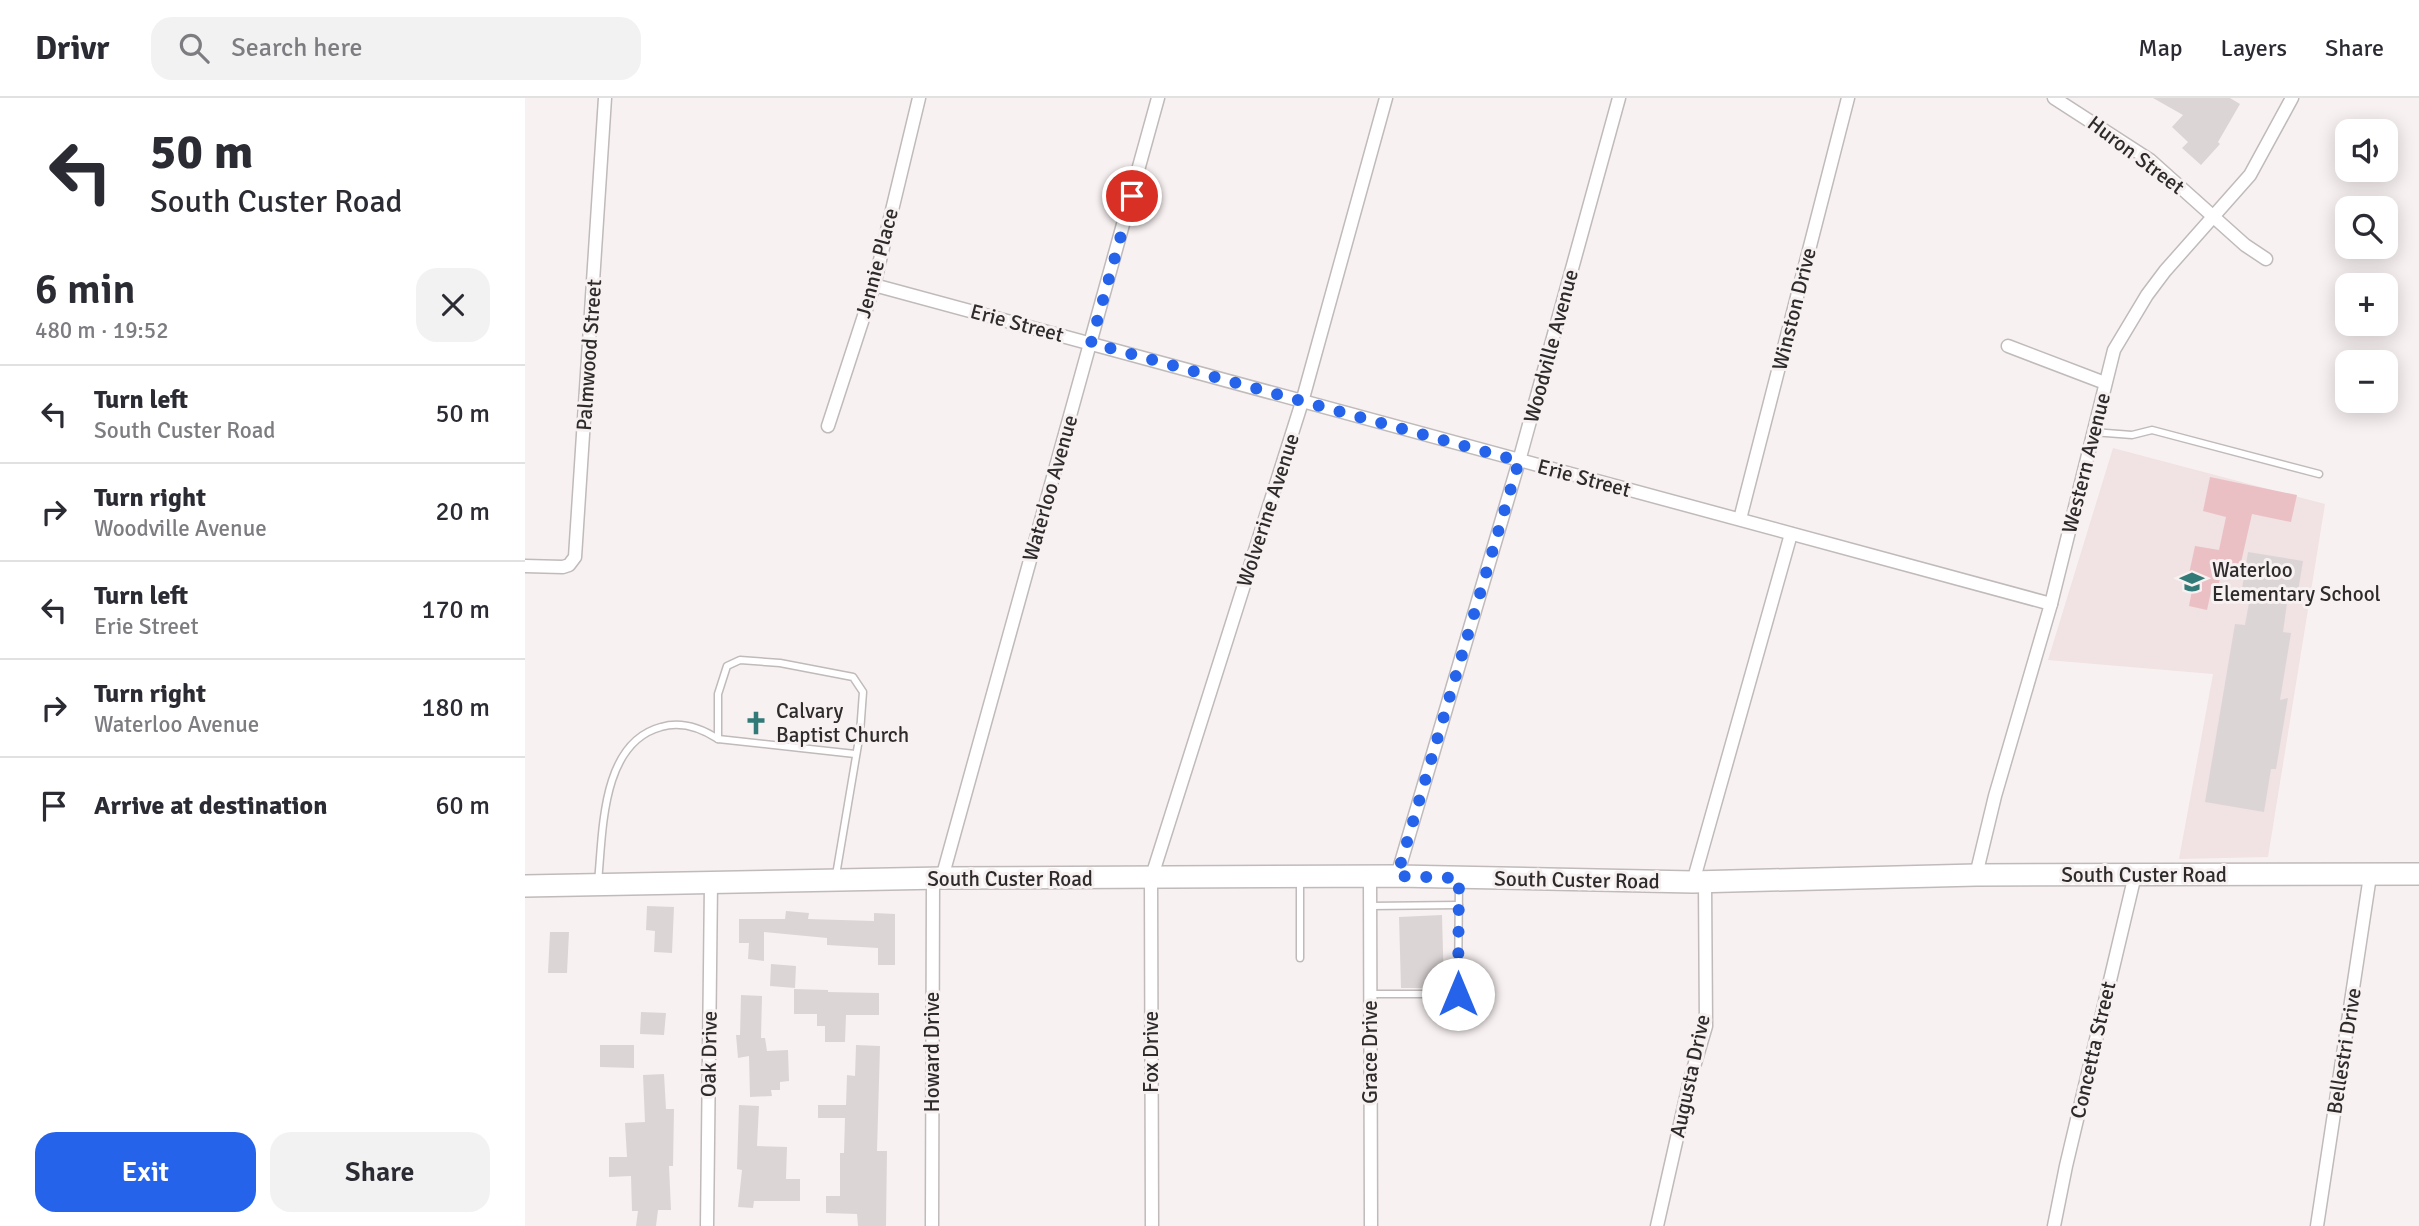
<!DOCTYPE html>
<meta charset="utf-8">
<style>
:root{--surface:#fff;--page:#f2f2f3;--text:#2b2b33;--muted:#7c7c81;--line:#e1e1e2;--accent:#2563eb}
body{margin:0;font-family:Signika,sans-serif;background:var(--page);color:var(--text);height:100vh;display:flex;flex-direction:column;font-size:26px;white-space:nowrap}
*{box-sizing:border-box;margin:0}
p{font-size:23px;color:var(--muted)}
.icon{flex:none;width:38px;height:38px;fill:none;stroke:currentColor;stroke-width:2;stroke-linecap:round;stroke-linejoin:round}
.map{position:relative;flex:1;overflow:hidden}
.side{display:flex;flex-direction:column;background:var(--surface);width:525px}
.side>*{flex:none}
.top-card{background:#fff;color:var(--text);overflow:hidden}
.buttons{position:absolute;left:1810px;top:21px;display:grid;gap:14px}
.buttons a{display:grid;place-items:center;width:63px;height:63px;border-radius:14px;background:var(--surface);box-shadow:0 4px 18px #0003;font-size:35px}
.pin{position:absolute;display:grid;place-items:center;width:60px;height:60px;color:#fff;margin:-30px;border:4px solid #fff;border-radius:50%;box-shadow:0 2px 7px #0007}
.me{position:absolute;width:77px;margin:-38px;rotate:0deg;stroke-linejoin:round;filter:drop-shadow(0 0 5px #0008)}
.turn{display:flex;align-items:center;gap:24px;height:147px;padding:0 35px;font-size:32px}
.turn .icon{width:91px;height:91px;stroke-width:2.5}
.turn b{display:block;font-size:49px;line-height:60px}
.round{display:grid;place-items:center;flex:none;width:74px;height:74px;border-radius:21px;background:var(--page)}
.overview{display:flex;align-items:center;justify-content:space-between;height:119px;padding:0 35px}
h1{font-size:42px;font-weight:600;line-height:52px}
.action{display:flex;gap:14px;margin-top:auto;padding:14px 35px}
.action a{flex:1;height:80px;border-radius:21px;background:var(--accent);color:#fff;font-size:28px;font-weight:600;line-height:80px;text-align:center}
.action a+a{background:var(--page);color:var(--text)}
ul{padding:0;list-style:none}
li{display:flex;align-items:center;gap:21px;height:98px;padding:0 35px;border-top:2px solid var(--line)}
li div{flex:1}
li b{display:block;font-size:26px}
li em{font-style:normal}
header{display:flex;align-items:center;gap:42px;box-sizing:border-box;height:98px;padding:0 35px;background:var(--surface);border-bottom:2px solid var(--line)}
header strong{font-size:33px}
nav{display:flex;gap:38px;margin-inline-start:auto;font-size:24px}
.search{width:490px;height:63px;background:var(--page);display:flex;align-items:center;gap:18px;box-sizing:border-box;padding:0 24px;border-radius:21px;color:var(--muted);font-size:26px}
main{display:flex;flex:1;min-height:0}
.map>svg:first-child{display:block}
.built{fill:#f1e2e3}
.green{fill:#ebc0c4}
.building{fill:#dcd5d6}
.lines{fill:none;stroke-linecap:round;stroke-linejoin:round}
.lane-casing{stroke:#c0baba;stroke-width:9}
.street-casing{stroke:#c0baba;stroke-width:15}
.primary-casing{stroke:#c0baba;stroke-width:24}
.lane{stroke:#fff;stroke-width:6}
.street{stroke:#fff;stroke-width:12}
.primary{stroke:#fff;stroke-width:21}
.route{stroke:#2563eb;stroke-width:12;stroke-dasharray:0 21.6}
.labels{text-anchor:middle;stroke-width:6;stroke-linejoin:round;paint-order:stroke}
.street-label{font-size:21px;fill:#2e2b2c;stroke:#f8f1f1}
.poi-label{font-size:21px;fill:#2e2b2c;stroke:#f8f1f1;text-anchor:start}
</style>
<header>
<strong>Drivr</strong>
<div class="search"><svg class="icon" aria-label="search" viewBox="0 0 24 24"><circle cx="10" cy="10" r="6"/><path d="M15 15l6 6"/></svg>Search here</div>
<nav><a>Map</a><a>Layers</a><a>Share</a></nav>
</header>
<main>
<section class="side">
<div class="top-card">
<div class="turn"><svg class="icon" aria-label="left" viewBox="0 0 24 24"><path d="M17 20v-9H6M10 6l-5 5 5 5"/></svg><div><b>50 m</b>South Custer Road</div></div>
</div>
<div class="overview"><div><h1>6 min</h1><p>480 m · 19:52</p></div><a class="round"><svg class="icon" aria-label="close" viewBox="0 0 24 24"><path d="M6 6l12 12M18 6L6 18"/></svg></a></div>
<ul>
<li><svg class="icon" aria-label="left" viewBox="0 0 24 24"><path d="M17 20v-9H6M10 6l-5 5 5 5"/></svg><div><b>Turn left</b><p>South Custer Road</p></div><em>50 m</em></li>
<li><svg class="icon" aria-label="right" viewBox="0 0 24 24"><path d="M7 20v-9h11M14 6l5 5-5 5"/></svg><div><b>Turn right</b><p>Woodville Avenue</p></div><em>20 m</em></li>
<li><svg class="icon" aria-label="left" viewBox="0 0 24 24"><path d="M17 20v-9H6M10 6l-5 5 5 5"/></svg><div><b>Turn left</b><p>Erie Street</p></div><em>170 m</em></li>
<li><svg class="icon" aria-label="right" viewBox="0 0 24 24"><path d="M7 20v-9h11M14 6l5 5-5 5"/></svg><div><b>Turn right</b><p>Waterloo Avenue</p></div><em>180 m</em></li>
<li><svg class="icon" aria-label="arrive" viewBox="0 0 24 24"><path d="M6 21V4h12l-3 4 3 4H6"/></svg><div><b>Arrive at destination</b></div><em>60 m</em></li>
</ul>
<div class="action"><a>Exit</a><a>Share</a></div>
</section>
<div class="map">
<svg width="1894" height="1128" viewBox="0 0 1894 1128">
<rect width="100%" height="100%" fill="#f8f1f1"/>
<!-- built -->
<polygon class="built" points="1588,350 1800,406 1743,759 1654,761 1688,576 1523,562"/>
<!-- green -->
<polygon class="green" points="1685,379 1772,397 1766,424 1727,416 1715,469 1698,465 1693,490 1687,489 1682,512 1664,508 1668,487 1662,485 1670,448 1694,452 1701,419 1678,413"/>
<!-- building -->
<g class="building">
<polygon points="1628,0 1705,0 1715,6 1693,44 1695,46 1676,67 1657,50 1663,44 1647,29 1658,17"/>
<polygon points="1723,454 1778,463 1771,506 1762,505 1758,534 1766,535 1755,602 1763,600 1751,671 1746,671 1739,714 1680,704 1710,526 1720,527 1725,499 1716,497"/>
<polygon points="122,808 149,809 147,855 129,854 130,833 121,832"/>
<polygon points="261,813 284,815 283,821 349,823 349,815 370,816 370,867 353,867 353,850 302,847 302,840 239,834 239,863 223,861 224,845 214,845 214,821 260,821"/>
<polygon points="917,817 919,890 876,890 874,819"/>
<polygon points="25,834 44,834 42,875 23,875"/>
<polygon points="246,866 271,868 270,890 245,888"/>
<polygon points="269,891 303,892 303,894 354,895 354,917 321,917 320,944 300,944 300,928 292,928 292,916 269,916"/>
<polygon points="216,897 237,898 236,940 240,940 242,953 263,952 264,983 255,984 255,992 246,992 247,998 225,999 224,958 213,960 211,937 215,937"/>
<polygon points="116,914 141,915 139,937 115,936"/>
<polygon points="75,947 109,947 109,970 75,969"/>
<polygon points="331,947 355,948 352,1053 362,1053 361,1128 333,1128 332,1116 301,1115 301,1098 315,1098 315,1055 319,1055 320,1020 293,1020 293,1007 321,1007 322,977 330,978"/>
<polygon points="139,976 141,1011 149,1011 148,1068 144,1068 146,1112 133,1112 131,1128 111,1128 113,1113 107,1113 106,1078 84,1079 84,1059 102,1059 100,1025 120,1024 118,977"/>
<polygon points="214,1007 234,1008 232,1048 262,1049 261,1081 275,1081 275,1103 229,1103 228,1110 213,1109 217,1072 212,1071"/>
</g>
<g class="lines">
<!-- lane casing -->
<g class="lane-casing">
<g id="lane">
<polyline points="1568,334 1607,337 1627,332 1794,376"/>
<polyline points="193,641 330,656"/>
<polyline points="775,782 775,860"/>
<path d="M73,784C78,733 76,645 136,629C156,623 176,630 193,641V596L202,568L215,562L255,565L328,579L338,594L335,635L311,777"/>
<polyline points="845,808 934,807"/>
<polyline points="845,896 933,896 934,782"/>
</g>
</g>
<!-- street casing -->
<g class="street-casing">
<g id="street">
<polyline points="1529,0 1625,62 1720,147 1741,161"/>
<polyline points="349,187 1526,506"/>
<polyline points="1483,248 1580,285"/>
<polyline points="303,328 349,187 394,0"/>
<polyline points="1215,421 1323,0"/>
<polyline points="0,468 38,469 44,467 50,459 80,0"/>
<polyline points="1451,777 1470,698 1526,506 1589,252 1622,197 1640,173 1725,77 1767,0"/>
<polyline points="872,778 994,363 1094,0"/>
<polyline points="417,780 633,0"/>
<polyline points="845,780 846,1128"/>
<polyline points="1168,784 1266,436"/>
<polyline points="182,1128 186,785"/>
<polyline points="407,1128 408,781"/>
<polyline points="627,1128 626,781 777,304 861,0"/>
<polyline points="1132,1128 1165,982 1181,928 1180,784"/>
<polyline points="1529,1128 1541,1068 1610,777"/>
<polyline points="1792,1128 1845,778"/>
</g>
</g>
<!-- primary casing -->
<g class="primary-casing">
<polyline id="primary" points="0,788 417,780 872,778 1168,784 1451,777 1894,776"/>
</g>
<!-- lane -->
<use href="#lane" class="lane"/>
<!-- street -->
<use href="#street" class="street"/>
<!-- primary -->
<use href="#primary" class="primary"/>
</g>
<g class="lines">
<!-- route -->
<polyline class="route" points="607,98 566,245 994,363 872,778 934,780 933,896"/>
</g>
<!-- icons -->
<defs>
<g id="school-bare" transform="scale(1.89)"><path d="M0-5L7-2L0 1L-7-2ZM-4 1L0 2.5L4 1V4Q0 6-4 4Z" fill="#317a77" stroke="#f8f1f1" stroke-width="2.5" paint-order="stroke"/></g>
<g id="church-bare" transform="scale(1.89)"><path d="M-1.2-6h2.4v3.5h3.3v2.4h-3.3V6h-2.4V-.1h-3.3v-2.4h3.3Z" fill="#317a77" stroke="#f8f1f1" stroke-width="2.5" paint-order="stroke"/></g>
</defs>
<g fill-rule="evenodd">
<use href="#school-bare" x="1667" y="484"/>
<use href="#church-bare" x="231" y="625"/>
</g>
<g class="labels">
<!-- street labels -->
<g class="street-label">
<text transform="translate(1611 57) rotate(37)" y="7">Huron Street</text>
<text transform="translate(352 165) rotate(-75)" y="7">Jennie Place</text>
<text transform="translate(1269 211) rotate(-76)" y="7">Winston Drive</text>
<text transform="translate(492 225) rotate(15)" y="7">Erie Street</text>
<text transform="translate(1026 248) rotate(-75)" y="7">Woodville Avenue</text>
<text transform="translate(64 257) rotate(-86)" y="7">Palmwood Street</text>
<text transform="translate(1561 365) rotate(-76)" y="7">Western Avenue</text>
<text transform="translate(1059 380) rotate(15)" y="7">Erie Street</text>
<text transform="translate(525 390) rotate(-74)" y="7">Waterloo Avenue</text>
<text transform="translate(743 412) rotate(-72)" y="7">Wolverine Avenue</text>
<text x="1619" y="784">South Custer Road</text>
<text x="485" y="788">South Custer Road</text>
<text transform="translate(1052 782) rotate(1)" y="7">South Custer Road</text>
<text transform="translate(1568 952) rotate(-77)" y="7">Concetta Street</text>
<text transform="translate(1819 953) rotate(-81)" y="7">Bellestri Drive</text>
<text transform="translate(407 954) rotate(-90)" y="7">Howard Drive</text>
<text transform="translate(626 954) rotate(-90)" y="7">Fox Drive</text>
<text transform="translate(845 954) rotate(-90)" y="7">Grace Drive</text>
<text transform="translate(184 956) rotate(-89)" y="7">Oak Drive</text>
<text transform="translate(1165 978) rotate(-78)" y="7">Augusta Drive</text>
</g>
<!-- poi labels -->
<g class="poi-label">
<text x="1687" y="479">Waterloo<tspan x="1687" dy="24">Elementary School</tspan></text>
<text x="251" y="620">Calvary<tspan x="251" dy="24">Baptist Church</tspan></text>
</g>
</g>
</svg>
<div class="buttons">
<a><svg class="icon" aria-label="sound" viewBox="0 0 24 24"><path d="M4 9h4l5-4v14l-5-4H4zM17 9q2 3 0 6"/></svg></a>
<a><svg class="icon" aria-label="search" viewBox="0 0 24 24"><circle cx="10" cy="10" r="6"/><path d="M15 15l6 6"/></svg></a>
<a>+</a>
<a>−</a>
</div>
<div class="pin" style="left:607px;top:98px;background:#d93025"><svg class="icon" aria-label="arrive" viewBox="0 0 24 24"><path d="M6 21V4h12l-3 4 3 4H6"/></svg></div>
<svg class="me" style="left:933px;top:896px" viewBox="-20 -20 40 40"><circle r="19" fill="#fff"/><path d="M0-13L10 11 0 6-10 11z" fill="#2563eb"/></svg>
</div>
</main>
